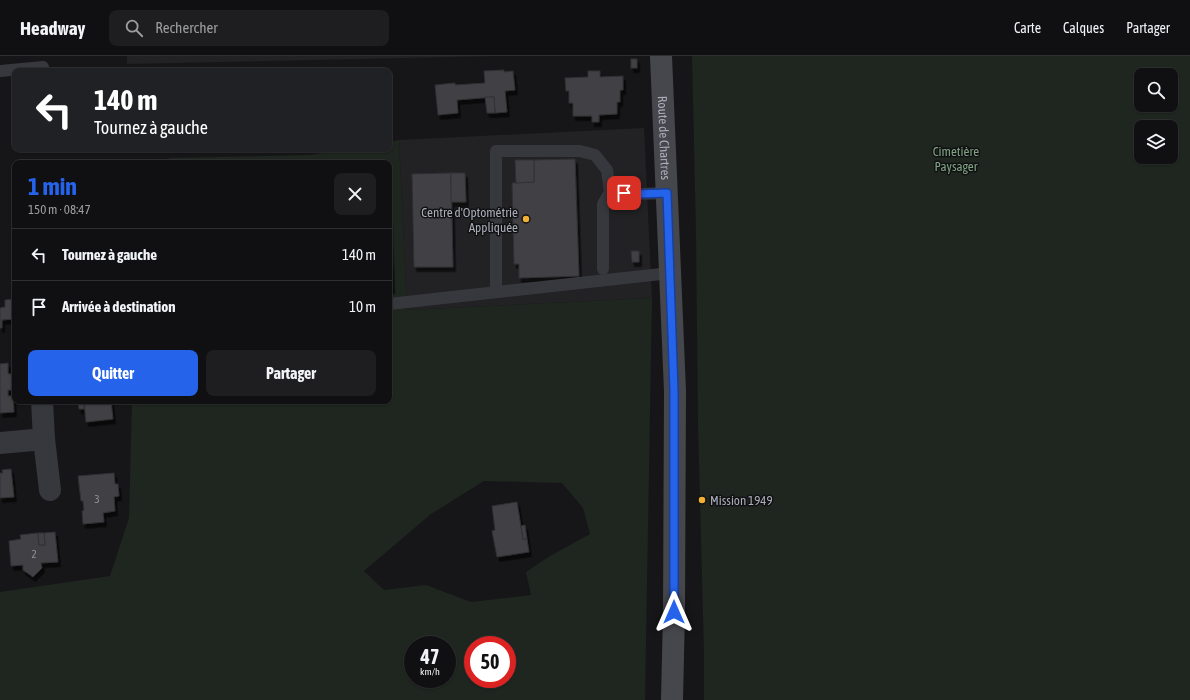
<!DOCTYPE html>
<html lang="fr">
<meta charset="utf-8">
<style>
:root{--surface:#101012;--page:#1e1e20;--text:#f1f3f6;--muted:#9c9d9f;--line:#303032;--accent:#2563eb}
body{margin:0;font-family:"Asap Condensed",sans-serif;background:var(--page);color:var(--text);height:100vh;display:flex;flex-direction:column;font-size:15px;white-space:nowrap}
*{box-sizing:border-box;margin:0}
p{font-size:13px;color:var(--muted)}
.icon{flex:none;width:22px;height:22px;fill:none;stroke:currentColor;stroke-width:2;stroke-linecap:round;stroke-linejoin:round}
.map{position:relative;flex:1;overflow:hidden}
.panel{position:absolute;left:12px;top:104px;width:380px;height:244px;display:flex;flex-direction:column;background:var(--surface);border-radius:8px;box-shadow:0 1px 3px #0004,0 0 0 1px var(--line)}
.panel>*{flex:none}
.hud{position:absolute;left:12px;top:12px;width:380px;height:84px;border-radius:8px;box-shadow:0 1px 3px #0004,0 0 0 1px var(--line);background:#202124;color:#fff;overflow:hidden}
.controls{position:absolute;left:1134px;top:12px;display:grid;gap:8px}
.controls a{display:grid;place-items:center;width:44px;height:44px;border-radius:8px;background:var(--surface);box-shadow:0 1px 3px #0004,0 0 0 1px var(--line);font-size:20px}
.speed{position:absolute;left:404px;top:580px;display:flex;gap:8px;font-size:20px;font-weight:700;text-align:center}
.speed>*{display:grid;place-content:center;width:52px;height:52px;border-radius:50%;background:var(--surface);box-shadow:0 1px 3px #0004,0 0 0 1px var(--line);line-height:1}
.speed small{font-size:10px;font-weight:400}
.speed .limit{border:6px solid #d22;background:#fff;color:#111}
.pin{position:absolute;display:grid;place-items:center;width:34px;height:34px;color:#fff;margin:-17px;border-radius:8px;box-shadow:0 2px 6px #0006}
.me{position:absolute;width:44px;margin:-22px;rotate:0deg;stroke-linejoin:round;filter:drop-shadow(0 0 3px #0008)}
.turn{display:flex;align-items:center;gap:14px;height:84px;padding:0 16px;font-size:18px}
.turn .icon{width:52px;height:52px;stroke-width:2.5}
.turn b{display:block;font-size:28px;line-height:34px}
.round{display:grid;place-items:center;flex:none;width:42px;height:42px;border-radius:8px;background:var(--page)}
.summary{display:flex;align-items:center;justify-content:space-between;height:68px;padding:0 16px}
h1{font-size:24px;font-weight:700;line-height:30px;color:var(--accent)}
.cta{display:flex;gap:8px;margin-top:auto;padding:8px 16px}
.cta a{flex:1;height:46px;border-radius:8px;background:var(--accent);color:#fff;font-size:16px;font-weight:700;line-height:46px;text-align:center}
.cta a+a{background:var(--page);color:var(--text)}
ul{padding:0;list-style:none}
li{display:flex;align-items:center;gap:12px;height:52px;padding:0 16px;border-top:1px solid var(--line)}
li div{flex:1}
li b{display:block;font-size:15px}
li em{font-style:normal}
header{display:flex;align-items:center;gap:24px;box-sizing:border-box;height:56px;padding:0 20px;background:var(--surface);border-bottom:1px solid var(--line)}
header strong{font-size:19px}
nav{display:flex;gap:22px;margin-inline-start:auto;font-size:14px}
.search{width:280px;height:36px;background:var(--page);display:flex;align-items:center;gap:10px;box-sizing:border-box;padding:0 14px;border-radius:8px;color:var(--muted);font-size:15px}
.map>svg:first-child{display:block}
.built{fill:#222225}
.green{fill:#1e261f;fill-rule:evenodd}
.building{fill:#404145;stroke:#303034;filter:url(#shadow)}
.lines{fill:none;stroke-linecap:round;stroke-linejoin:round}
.lane{stroke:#37383d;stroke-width:12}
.street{stroke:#37383d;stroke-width:22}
.secondary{stroke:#45474d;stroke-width:22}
.route-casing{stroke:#184099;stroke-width:10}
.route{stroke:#2563eb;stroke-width:7}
.poi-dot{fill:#f2b134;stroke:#111113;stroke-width:1.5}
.labels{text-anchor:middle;stroke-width:3;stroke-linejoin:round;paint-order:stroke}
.number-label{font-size:11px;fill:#8e929b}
.street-label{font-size:13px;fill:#a8adb8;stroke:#111113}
.park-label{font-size:13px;fill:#7fa381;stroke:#111113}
.poi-label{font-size:13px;fill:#a8adb8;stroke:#111113;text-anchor:end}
</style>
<header>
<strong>Headway</strong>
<div class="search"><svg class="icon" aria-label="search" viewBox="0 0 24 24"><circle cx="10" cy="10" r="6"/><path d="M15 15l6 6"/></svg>Rechercher</div>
<nav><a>Carte</a><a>Calques</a><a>Partager</a></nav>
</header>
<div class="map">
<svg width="1190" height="644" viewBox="0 0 1190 644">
<defs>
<filter id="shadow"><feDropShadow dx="2.5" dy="4.5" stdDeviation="0" flood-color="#0009"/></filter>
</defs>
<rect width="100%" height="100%" fill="#161618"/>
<!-- built -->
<g class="built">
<polygon points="127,0 499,0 127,8"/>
<polygon points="644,72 652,242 407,254 399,84"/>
</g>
<!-- green -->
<g class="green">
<path d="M692,0H1190V644H704V597L698,368L696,178ZM1141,19H1171V49H1141ZM1141,71H1171V101H1141Z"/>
<path d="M399,84L407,254L652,242L645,644H0V536L110,520L129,462L132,345H389V107H169V102L310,99L345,93H389V86ZM484,425L562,427L583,452L590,478L550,500L526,516L531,539L471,546L426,529L384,534L364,515L431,458ZM413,589H447V623H413ZM473,589H507V623H473Z"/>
</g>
<!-- building -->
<g class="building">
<rect x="631" y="3" width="6" height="9"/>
<polygon points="504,14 504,16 513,15 515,34 505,35 507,56 495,57 494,41 457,44 458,57 438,59 435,29 455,27 455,29 485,27 484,15"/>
<polygon points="588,15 600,15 600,21 623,20 623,34 620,34 620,46 617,46 617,58 599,59 599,66 592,66 592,60 573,60 573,47 569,47 569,35 566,35 565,22 588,21"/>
<polygon points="485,41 494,41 495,57 487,57"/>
<polygon points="575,103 579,220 519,222 519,208 514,208 512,127 534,126 534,104"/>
<polygon points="515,104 534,104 534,126 516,127"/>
<polygon points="451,117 453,211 414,211 412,118"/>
<polygon points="451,117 465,117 466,146 451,146"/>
<polygon points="389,146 392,233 389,233"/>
<polygon points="631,195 639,195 639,206 632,206"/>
<polygon points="15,243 15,263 2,264 2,272 0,272 0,252 5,251 5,244"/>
<polygon points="8,307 8,318 11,318 12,334 8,334 8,340 13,340 14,356 0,357 0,308"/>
<polygon points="78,345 84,345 84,353 79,353"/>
<polygon points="84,345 111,345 113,363 86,366"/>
<polygon points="11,413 14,441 0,442 0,417 3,417 2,414"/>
<polygon points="114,417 115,428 118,428 119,440 114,441 115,455 103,457 104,466 83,468 82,455 84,454 83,445 81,445 78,420"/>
<polygon points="517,446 523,483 527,483 529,496 497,501 492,475 495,474 492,450"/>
<polygon points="525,469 527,483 523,483 521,470"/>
<polygon points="55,476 58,506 41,507 42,512 33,521 23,514 23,509 11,510 9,485 21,483 20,479 38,477 39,489 45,489 44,477"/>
<polygon points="38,477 44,477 45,489 39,489"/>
</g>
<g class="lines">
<!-- lane -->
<g class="lane">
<polyline points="0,15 43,11"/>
<polyline points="610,136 638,138 667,137"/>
<polyline points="496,236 496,95 580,95 595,99 607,114 610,136 603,148 603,213"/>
<polyline points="389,248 670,217"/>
</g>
<!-- street -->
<g class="street">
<polyline points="42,345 44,383"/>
<polyline points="0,387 44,383 50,434"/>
</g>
<!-- secondary -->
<path class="secondary" id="s1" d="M661,0L675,335L674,556L672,644"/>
</g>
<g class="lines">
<!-- route casing -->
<g class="route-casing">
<polyline id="route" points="624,137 638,138 667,137 674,335 674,556"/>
</g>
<!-- route -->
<use href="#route" class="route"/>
</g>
<!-- markers -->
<g class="poi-dot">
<circle cx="526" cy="163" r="4"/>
<circle cx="702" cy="444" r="4"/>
</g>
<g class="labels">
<!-- number labels -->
<g class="number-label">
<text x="97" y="447">3</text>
<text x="34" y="502">2</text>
</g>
<!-- street labels -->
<g class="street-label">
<text dy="5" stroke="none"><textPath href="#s1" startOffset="82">Route de Chartres</textPath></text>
</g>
<!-- park labels -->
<g class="park-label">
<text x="956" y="100">Cimetière<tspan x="956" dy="15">Paysager</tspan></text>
</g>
<!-- poi labels -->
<g class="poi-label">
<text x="518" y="161">Centre d'Optométrie<tspan x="518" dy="15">Appliquée</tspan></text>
<text x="710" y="449" text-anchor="start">Mission 1949</text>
</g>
</g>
</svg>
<div class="controls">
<a><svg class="icon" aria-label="search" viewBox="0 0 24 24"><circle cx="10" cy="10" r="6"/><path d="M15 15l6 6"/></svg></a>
<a><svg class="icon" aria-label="layers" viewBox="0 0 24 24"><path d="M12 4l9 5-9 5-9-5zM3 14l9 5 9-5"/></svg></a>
</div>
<div class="speed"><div>47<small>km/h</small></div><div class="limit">50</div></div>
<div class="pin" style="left:624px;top:137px;background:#d93025"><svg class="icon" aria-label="arrive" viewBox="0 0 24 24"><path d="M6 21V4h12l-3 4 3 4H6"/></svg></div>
<svg class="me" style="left:674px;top:556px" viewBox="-20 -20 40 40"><path d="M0-17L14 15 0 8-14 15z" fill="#2563eb" stroke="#fff" stroke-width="4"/></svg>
<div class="hud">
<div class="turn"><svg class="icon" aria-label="left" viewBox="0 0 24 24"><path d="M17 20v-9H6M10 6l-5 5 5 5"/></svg><div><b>140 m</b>Tournez à gauche</div></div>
</div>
<section class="panel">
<div class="summary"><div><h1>1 min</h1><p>150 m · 08:47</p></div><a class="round"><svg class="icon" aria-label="close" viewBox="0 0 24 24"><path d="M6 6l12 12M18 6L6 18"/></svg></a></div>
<ul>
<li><svg class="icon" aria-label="left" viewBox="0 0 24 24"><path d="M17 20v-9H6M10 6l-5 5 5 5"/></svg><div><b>Tournez à gauche</b></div><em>140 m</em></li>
<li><svg class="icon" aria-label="arrive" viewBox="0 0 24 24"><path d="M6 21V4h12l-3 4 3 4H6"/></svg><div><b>Arrivée à destination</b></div><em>10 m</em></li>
</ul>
<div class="cta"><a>Quitter</a><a>Partager</a></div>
</section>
</div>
